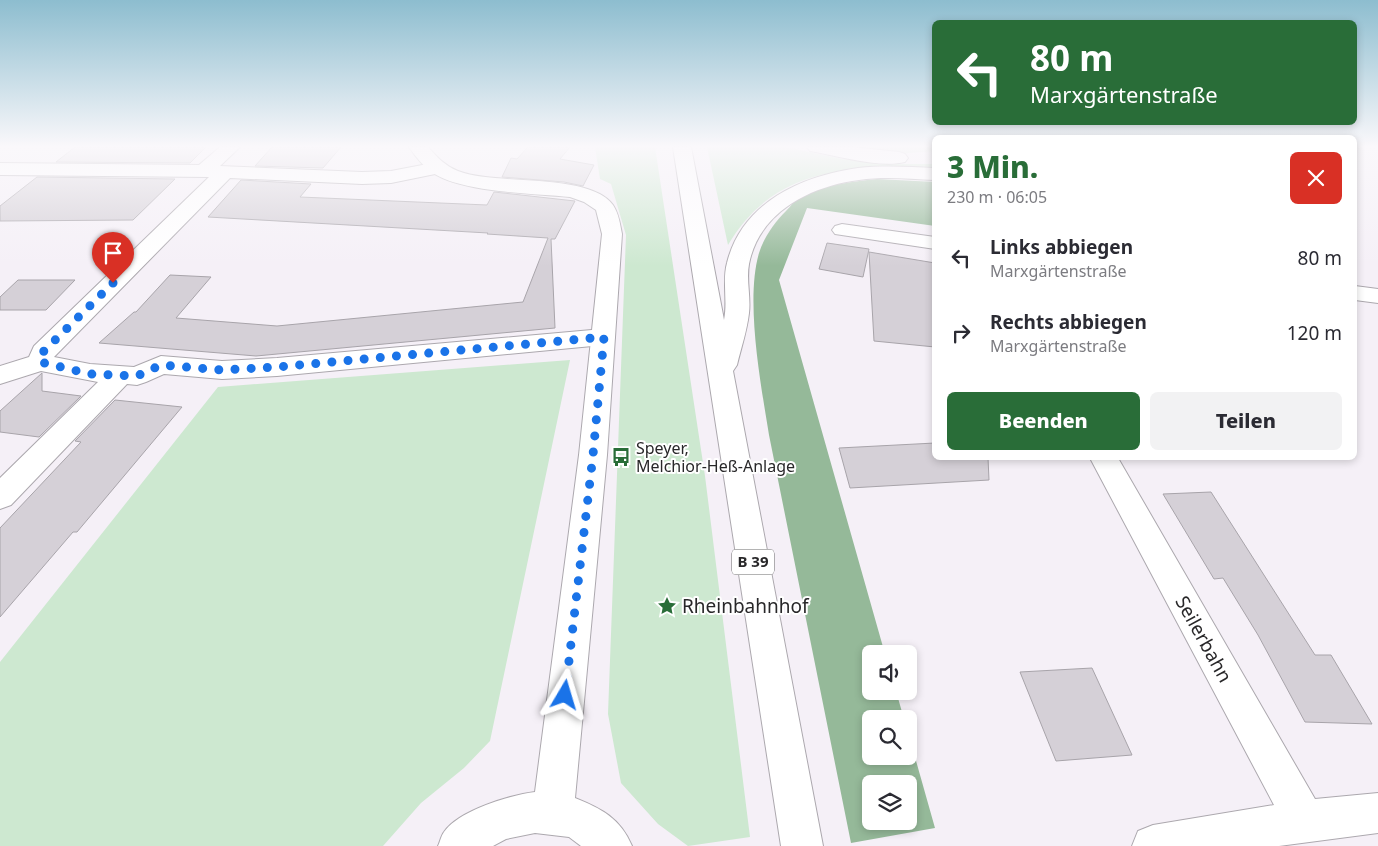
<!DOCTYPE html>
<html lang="de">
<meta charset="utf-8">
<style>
:root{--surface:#fff;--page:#f2f2f3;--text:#2b2b33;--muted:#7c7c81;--accent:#296d38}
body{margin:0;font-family:"Noto Sans",sans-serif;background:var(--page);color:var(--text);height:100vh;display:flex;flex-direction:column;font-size:19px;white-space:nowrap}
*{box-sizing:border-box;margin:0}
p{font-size:16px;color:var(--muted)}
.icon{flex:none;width:28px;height:28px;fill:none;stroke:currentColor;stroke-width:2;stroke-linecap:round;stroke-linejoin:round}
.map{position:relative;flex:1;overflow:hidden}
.panel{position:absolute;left:932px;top:135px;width:425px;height:325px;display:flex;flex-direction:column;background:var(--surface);border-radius:8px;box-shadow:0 2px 8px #0003}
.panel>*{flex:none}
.top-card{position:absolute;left:932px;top:20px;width:425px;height:105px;border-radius:8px;box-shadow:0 2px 8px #0003;background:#296d38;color:#fff;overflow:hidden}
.controls{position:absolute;left:862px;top:645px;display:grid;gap:10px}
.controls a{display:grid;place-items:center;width:55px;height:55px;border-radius:8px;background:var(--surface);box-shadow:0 2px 8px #0003;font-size:25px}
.pin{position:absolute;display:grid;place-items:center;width:42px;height:42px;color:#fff;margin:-51px -21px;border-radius:50% 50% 50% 0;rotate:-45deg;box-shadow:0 0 5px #0007}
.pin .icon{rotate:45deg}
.me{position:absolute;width:55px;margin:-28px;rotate:7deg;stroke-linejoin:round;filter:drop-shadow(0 0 4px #0008)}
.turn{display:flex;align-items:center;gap:18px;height:105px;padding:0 15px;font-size:22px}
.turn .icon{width:65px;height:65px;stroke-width:2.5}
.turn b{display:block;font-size:35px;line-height:42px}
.round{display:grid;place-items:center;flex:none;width:52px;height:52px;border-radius:8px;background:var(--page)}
.summary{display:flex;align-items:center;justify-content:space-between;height:85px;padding:0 15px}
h1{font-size:30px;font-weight:800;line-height:38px;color:var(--accent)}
.action{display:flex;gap:10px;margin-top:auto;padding:10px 15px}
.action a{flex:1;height:58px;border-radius:8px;background:var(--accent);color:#fff;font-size:20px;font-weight:800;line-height:58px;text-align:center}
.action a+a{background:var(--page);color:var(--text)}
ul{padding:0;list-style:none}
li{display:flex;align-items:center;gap:15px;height:75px;padding:0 15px}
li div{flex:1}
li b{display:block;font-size:19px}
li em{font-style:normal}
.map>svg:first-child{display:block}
.green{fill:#cde8d0}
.forest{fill:#95b999;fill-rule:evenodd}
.building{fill:#d5d0d7;stroke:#a8a4aa}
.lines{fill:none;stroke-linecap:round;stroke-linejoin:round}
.street-casing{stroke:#aca8ae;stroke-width:2}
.secondary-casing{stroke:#aca8ae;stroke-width:2}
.primary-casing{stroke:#aca8ae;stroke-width:2}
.street{fill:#fff;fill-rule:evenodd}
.secondary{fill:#fff;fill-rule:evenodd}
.primary{fill:#fff;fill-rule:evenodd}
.route{stroke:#1a73e8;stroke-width:9;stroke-dasharray:0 16.2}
.labels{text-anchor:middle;stroke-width:4;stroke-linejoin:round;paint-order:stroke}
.shield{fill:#fff;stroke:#686869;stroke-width:1}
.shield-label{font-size:15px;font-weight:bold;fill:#282729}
.poi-label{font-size:16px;fill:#282729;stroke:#fff;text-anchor:start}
.near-poi-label{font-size:19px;fill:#282729;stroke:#fff;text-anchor:start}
.near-street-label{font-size:19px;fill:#282729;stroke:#fff}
</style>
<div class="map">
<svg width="1378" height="846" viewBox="0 0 1378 846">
<rect width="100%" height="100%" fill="#f5f0f7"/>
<!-- green -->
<g class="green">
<polygon points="595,147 655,147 705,476 750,837 688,846 658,824 621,783 608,714 626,235 611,184 600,179"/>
<path d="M707,147H786L842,159L886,164H935V167C852,167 776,164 728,245Z"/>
<polygon points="856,147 935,147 935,151 896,154"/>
<polygon points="570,360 490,741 464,768 421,803 383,846 0,846 0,662 218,387"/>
</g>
<!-- forest -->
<path class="forest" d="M877,179L935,182V226L807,208L779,280L885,654H871V691H896L904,719H871V756H909V736L935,828L851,843L769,435C761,385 745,301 759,253C764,237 775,222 786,211C791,206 796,199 802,196C826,184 851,182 877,179ZM871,784H909V821H871Z"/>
<!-- building -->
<g class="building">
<polygon points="75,147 206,147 190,163 56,162"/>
<polygon points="272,147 341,147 323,168 255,166"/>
<polygon points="528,147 570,147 560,159 594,165 583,186 564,182 502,177 511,158 517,159"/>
<polygon points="37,177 175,179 133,220 0,221 0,206"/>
<polygon points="241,180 311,184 300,197 487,205 494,192 575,201 555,239 551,239 555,328 256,356 99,343 134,312 136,312 170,275 211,277 176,318 277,326 523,302 548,238 487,234 488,233 208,217"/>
<polygon points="827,243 869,249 863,277 819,269"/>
<polygon points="869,252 935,263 935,347 874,341"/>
<polygon points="18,280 75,280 46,310 0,310 0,297"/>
<polygon points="42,373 42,391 81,396 39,437 0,432 0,411"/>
<polygon points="115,400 182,407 77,532 73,532 0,617 0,528 81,442 75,441"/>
<polygon points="935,443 935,458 988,458 989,480 850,488 839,448"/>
<polygon points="1211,492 1315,655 1331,655 1372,724 1305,722 1258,635 1223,578 1214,579 1163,494"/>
<polygon points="1092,668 1132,755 1056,761 1020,672"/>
</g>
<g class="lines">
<!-- street casing -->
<g class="street-casing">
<g id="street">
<polygon points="220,147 240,147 220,166 362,172 391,171 438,162 445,164 447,168 445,172 391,183 362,184 230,178 54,357 90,364 134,367 161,356 222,361 277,358 603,329 612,331 615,337 612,343 603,345 277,376 222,379 164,374 146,382 137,385 127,384 11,505 0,509 0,478 98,382 41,371 0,384 0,366 29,357 34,346 209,177 0,175 0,163 199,165"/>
<polygon points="842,224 935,237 935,249 835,234 832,230 835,226"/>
<polygon points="1355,286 1378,289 1378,303 1355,300"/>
<polygon points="1090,458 1118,458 1315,799 1378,793 1378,833 1279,846 1132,846 1138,831 1153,825 1274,805"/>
</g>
</g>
<!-- secondary casing -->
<g class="secondary-casing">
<path id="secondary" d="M409,147H428C437,157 445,166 458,171C496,186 589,172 613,205C619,214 620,224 622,234L607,455L575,798C602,809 620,818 632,846H581L569,837L535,833L506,839L493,846H438C440,842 441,836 444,832C459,810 511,795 535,792L579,455L602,234L596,210L584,202L570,197C533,193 464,193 433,173C424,167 415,156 409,147Z"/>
</g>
<!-- primary casing -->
<g class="primary-casing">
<g id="primary">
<path d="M673,147H691L724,320C728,301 722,281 727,263C742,202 802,176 858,168C884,165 910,167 935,168V180C910,179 884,176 859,180C811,186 759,212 749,264C746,280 751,297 749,313C747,331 741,348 737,365L733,371L823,846H781Z"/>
<path d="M807,147H851L899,152L905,154L908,158L905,162C881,168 841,157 816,152L810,151Z"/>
</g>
</g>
<!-- street -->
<use href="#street" class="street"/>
<!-- secondary -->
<use href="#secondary" class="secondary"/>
<!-- primary -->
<use href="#primary" class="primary"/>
</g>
<!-- sky -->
<linearGradient id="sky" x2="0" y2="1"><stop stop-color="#8dbdcf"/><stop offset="0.55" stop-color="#faf8fb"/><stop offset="1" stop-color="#faf8fb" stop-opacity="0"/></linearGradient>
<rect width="1378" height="266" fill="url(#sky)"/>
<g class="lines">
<!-- route -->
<polyline class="route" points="113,283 43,352 40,362 90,374 137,376 161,365 222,370 277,367 604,337 593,455 565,695"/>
</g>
<!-- icons -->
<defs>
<g id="bus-bare" transform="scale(1.5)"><path d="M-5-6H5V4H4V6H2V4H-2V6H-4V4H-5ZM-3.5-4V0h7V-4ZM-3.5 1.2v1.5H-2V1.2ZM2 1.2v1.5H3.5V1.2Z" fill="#296d38" stroke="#fff" stroke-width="2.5" paint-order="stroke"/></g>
<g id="sight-bare" transform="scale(1.5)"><path d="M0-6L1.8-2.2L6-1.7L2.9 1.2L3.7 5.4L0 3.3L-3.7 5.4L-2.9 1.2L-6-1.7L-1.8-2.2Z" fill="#296d38" stroke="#fff" stroke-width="2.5" paint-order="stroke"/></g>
</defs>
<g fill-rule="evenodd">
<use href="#bus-bare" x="621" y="457"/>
<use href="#sight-bare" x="667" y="606"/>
</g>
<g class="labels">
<!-- shield labels -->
<rect class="shield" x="732" y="549.5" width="42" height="25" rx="4"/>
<g class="shield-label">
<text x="753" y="567">B 39</text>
</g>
<!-- poi labels -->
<g class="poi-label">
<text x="636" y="454">Speyer,<tspan x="636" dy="18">Melchior-Heß-Anlage</tspan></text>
</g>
<!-- near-poi labels -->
<g class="near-poi-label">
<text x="682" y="613">Rheinbahnhof</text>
</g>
<!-- near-street labels -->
<g class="near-street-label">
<text transform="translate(1204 639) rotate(61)" y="7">Seilerbahn</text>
</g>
</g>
</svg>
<div class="controls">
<a><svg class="icon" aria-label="sound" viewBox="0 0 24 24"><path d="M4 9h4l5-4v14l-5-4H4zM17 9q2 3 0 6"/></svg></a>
<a><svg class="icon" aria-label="search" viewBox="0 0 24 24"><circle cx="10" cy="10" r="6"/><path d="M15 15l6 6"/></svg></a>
<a><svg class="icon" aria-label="layers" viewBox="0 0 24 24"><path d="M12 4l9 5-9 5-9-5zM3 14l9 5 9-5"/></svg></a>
</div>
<div class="pin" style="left:113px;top:283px;background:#d93025"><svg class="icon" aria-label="arrive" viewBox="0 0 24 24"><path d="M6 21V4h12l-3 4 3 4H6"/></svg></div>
<svg class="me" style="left:565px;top:695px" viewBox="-20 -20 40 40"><path d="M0-17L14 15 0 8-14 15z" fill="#1a73e8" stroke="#fff" stroke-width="4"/></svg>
<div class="top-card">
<div class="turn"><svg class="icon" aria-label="left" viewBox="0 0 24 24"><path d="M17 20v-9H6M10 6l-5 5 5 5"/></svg><div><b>80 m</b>Marxgärtenstraße</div></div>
</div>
<section class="panel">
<div class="summary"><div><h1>3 Min.</h1><p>230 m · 06:05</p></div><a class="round" style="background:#d93025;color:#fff"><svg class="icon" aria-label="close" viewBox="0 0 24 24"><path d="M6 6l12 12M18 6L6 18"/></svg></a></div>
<ul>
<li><svg class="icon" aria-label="left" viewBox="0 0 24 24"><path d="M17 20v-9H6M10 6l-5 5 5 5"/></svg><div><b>Links abbiegen</b><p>Marxgärtenstraße</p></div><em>80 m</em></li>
<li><svg class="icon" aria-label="right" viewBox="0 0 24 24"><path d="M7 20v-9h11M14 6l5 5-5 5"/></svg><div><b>Rechts abbiegen</b><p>Marxgärtenstraße</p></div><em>120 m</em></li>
</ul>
<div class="action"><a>Beenden</a><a>Teilen</a></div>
</section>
</div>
